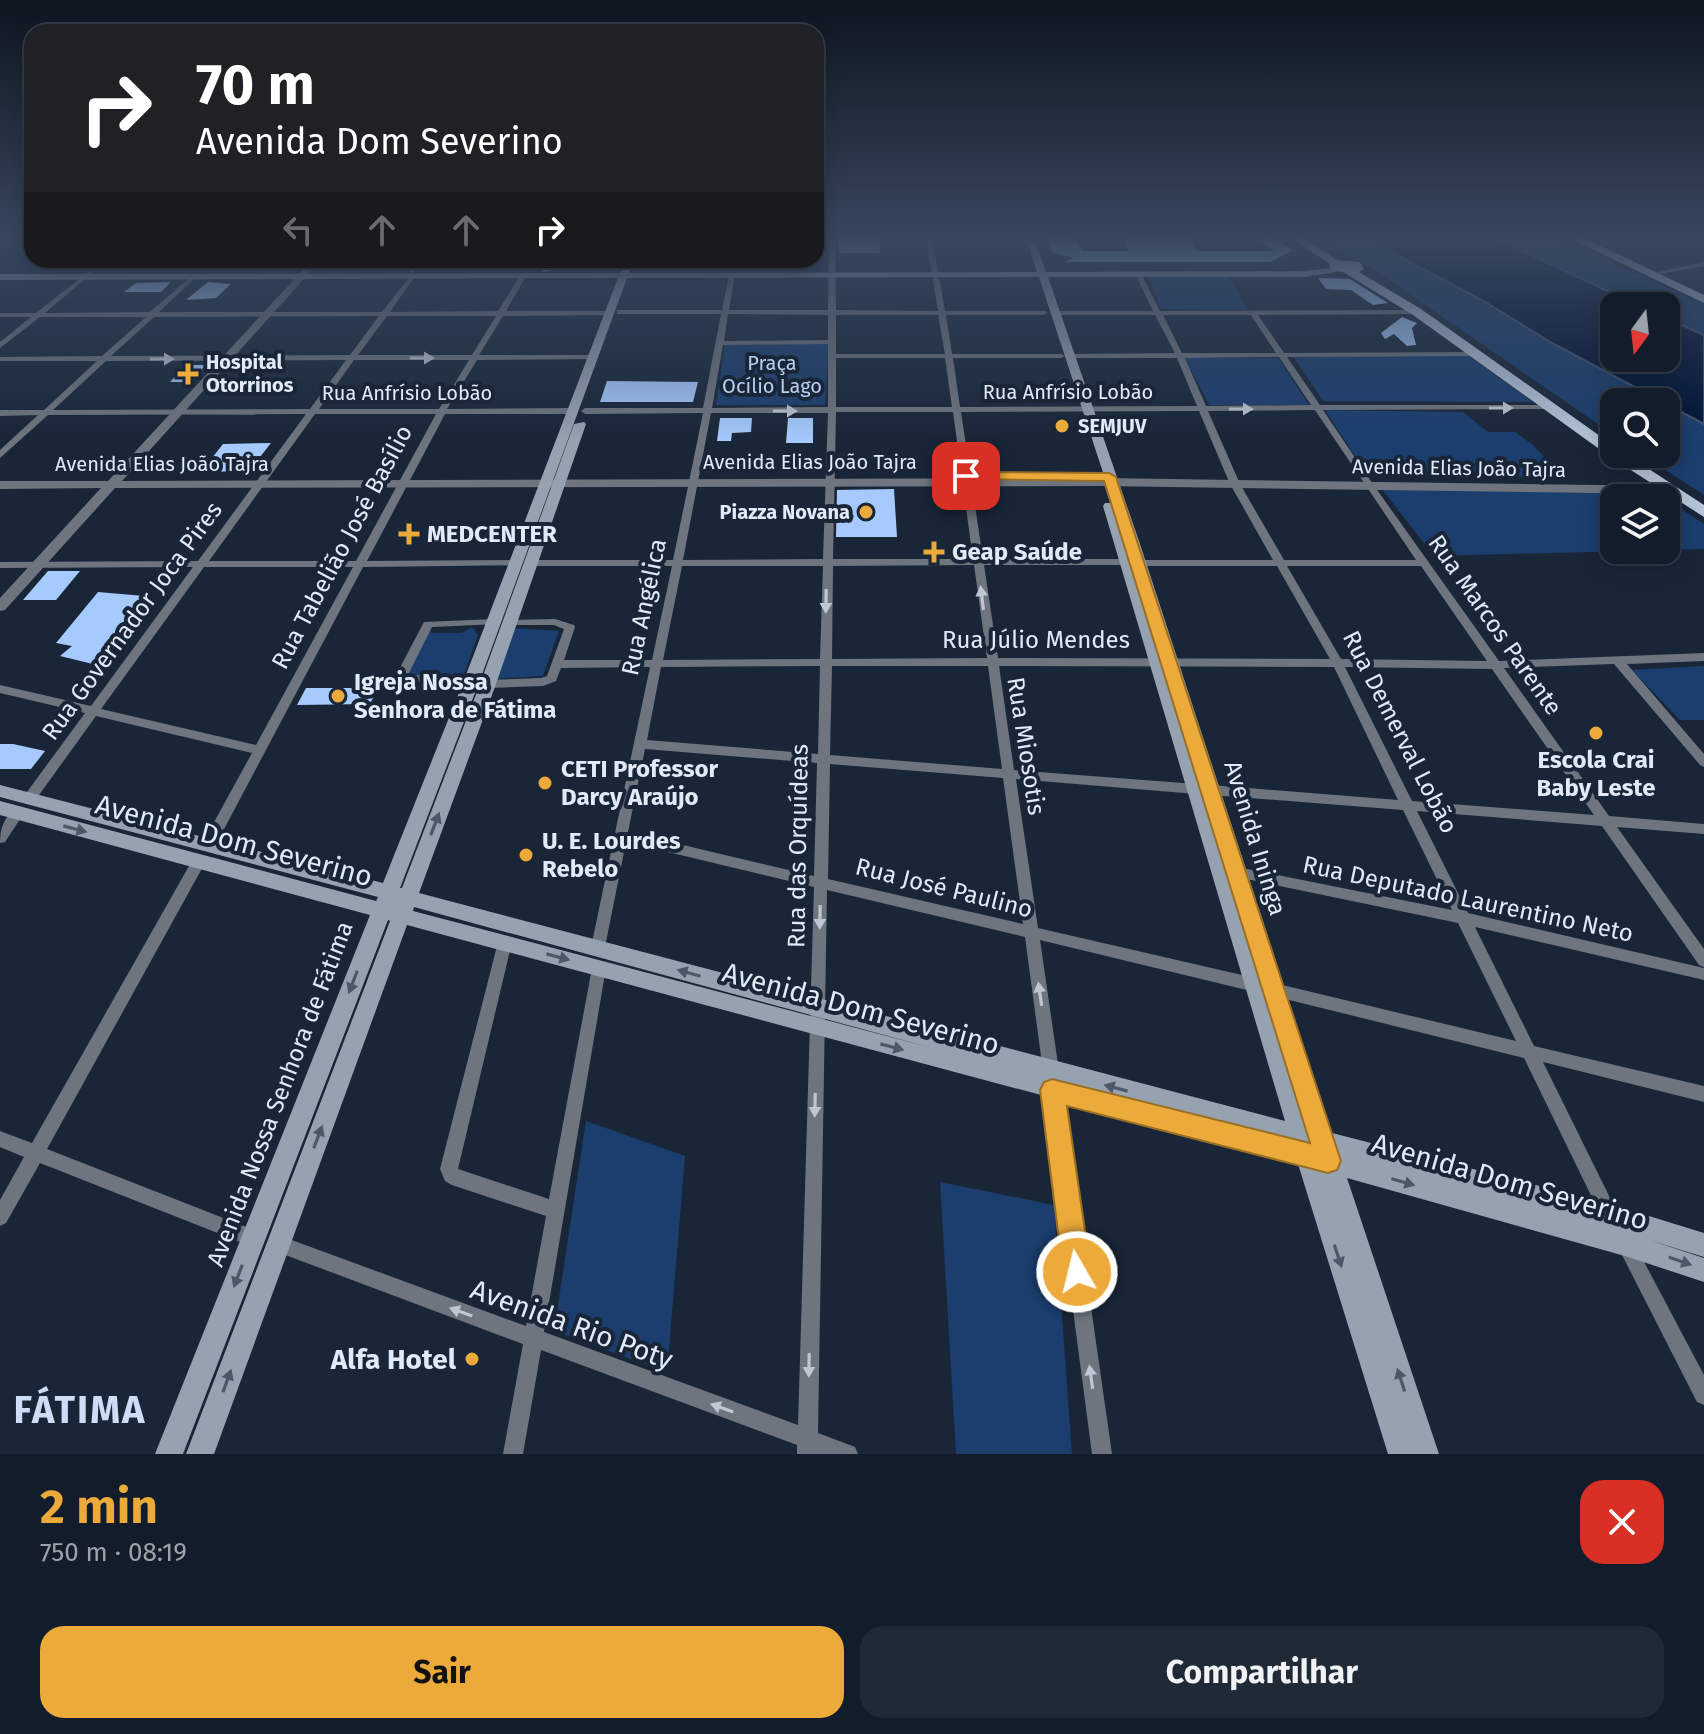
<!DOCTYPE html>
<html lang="pt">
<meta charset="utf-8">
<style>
:root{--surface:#131c2a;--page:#202936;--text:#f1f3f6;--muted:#9da1a8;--line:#323a47;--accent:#ebaa39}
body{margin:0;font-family:"Fira Sans",sans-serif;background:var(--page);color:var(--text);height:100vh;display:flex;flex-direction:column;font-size:30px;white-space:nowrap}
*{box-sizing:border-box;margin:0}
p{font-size:26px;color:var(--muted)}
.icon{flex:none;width:44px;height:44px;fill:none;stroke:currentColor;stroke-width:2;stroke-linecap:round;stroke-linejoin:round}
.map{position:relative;height:1454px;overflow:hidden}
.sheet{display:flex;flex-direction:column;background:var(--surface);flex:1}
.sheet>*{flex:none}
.guide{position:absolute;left:24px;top:24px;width:800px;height:244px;border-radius:24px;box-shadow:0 4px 20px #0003,0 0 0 2px var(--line);background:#202124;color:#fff;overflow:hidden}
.needle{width:52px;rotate:195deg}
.tools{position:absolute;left:1600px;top:292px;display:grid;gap:16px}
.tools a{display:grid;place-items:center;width:80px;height:80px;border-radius:16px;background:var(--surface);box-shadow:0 4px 20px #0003,0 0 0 2px var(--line);font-size:40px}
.pin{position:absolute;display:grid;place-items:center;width:68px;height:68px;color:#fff;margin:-34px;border-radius:16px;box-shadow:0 4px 12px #0006}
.me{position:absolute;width:88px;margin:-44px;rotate:352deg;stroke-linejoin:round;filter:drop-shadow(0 0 6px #0008)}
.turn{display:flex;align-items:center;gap:28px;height:168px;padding:0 40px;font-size:36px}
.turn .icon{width:104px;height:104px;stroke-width:2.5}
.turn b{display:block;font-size:56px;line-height:68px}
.lanes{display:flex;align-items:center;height:76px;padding:0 40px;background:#0003;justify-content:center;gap:40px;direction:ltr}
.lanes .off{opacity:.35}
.round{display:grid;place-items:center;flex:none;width:84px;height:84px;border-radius:24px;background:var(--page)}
.summary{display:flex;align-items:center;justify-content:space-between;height:136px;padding:0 40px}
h1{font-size:48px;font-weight:700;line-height:60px;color:var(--accent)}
.primary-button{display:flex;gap:16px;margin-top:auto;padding:16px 40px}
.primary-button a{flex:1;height:92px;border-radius:24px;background:var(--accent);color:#111;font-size:32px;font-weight:700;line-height:92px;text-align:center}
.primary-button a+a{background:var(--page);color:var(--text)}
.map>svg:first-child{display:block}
.green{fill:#1b3e6e}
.water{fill:#001237;stroke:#445371;stroke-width:2}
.building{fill:#a6cafd}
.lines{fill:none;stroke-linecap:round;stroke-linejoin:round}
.minor{fill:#6e757e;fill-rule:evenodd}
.tertiary{fill:#6e757e;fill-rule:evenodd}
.secondary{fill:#97a2b1;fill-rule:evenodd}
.primary{fill:#b6c4d8;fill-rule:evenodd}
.oneway{fill:#bfc7d3}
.oneway2{fill:#4b5868}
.route{fill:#ebaa39;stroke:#996e25;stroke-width:2}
.poi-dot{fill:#ebaa39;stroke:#192638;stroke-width:3}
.labels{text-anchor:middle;stroke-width:8;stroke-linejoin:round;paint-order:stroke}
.far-poi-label{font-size:20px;font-weight:bold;fill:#e2eaf7;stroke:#192638;text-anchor:start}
.far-park-label{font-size:20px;fill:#b8cff0;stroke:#192638}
.far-street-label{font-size:20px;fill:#e2eaf7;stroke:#192638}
.poi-label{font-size:24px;font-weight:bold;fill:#e2eaf7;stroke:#192638;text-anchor:start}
.street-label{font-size:24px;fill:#e2eaf7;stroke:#192638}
.near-street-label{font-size:28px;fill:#e2eaf7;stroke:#192638}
.near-poi-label{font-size:28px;font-weight:bold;fill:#e2eaf7;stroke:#192638;text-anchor:end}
.near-district-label{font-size:38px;font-weight:bold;letter-spacing:2px;fill:#ccddf5;stroke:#192638}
</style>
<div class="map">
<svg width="1704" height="1454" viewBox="0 0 1704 1454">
<rect width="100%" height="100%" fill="#192638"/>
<!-- green -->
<g class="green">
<polygon points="1318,238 1365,238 1482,300 1552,343 1661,402 1614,402 1614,435 1369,266"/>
<polygon points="1495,238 1557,238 1704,304 1704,335 1666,318 1666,306 1639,306"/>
<polygon points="1149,277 1229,277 1248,309 1161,309"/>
<polygon points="725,344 829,344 825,405 716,405"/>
<polygon points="1293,356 1469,356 1533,402 1323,401"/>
<polygon points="1185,358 1278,358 1309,405 1209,405"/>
<polygon points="1666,404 1704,424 1704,495 1641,454 1666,454"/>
<polygon points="1325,410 1463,412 1488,432 1515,432 1533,445 1563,477 1367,475"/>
<polygon points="1382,489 1656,492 1665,498 1614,498 1614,550 1666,550 1666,499 1704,524 1704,549 1434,556"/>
<polygon points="472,627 478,635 463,677 404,679 421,637 418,631 431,628 431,633 462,633"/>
<polygon points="512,628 559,631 543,676 496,679"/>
<polygon points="1704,666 1704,720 1680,720 1632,670"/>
<polygon points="586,1121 685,1156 667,1372 554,1331"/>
<polygon points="940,1182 1054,1205 1072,1454 956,1454"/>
</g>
<!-- water -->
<polygon class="water" points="1365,238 1495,238 1639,306 1614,306 1614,358 1666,358 1666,318 1704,335 1704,424 1552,343 1482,300"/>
<!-- building -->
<g class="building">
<polygon points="839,238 879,238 880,253 839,253"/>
<polygon points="1049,238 1075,238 1082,251 1129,251 1122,238 1189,238 1196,251 1275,251 1256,238 1274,238 1293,250 1271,262 1065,262 1074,258 1052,252"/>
<polygon points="1318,278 1350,279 1388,303 1373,305 1351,290 1326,289"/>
<polygon points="171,282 161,292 124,292 136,283"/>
<polygon points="208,282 231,284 216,298 186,300"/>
<polygon points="1402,317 1417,323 1412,328 1416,345 1407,346 1394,334 1385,339 1381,333"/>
<polygon points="186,365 206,365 190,382 170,382"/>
<polygon points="607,381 698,382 693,402 600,402"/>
<polygon points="720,418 752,418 751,432 732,433 731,441 717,441"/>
<polygon points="788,418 813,418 813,443 786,443"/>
<polygon points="271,443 249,471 201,472 223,444"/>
<polygon points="894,489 897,537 836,537 837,490"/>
<polygon points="48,571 80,571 56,600 23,600"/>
<polygon points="98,592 144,596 139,602 146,603 119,637 123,638 103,655 112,657 101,666 60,656 72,646 56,643"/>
<polygon points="306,688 378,688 370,704 297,705"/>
<polygon points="0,744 13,744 45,751 31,769 0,769"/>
</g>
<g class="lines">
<!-- minor -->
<g class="minor">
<path d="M829,238H835L836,310L938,311L926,238H932L945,311H1046L1047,313L1043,315H946L952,354H1061L1065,356L1061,358H953L960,407L1197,406L1177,358H1071L1067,356L1071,354L1175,353L1155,315H1054L1050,313L1054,311H1153L1135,274L1138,272L1141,274L1160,311L1417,310L1421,312L1417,314L1258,315L1284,353L1472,352L1476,354L1472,356L1287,357L1320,405H1553L1554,407L1550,409L1323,410L1370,480L1499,661L1704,653V661L1627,664L1704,754V767L1700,765L1614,664L1504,668L1609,816L1704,824V834L1617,827L1704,949V967L1699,965L1602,826L1417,811L1468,913L1704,968V980L1475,927L1534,1046L1704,1086V1102L1543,1062L1616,1210L1619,1216L1616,1222L1610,1225L1604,1222L1524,1058L1269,995L1266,990L1269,985L1274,983L1516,1041L1458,923L1232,876L1227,875L1225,871L1227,867L1232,866L1452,910L1403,810L1211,795L1207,793L1205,790L1207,787L1211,785L1398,800L1334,667L999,666L1014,770L1196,784L1200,786L1202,789L1200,792L1196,794L1016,779L1038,928L1255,978L1260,980L1262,985L1260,990L1255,992L1040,940L1059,1071L1057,1076L1051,1078L1045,1076L1043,1071L1025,937L827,890L818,1433L855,1447L858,1454H797V1445L541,1350L523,1454H503L523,1344L272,1250L269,1244L272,1238L278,1235L526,1326L546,1216L452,1185L445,1181L440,1169L498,942L500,938L505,936L510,938L512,942L458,1169L549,1199L592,968L594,963L599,962L604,963L606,968L544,1332L798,1425L814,887L626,842L605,947L603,951L598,953L593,951L591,947L650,667L561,668L556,681L543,686L488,688L482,684L488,680L541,678L547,676L564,629L554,625H504L503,623L508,620L555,619L574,625L575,627L564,660H652L672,566H531L526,563L531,560H673L703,413L585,414L581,411L585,408H703L721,314H617V310H722L729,275L732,273L735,275L729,310H828ZM728,314L828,315V340L724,341ZM836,315H938L945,354H836ZM1163,315H1251L1276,353H1182ZM828,344V407L712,408L723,345ZM1279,357L1311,405L1206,406L1185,358ZM836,358H945L952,407H836ZM1315,410L1416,560H1284L1240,484L1208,411ZM1199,411L1230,484L1273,560H1139L1134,563L1139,566H1277L1330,659L998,658L984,565H1126L1131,562L1126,559H983L961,412ZM836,412H953L973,559H833ZM711,413H828L823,559L683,560ZM974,565L987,658L832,659L833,566ZM682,566H823L820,659L663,660ZM1287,566H1421L1487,661L1341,659ZM820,666L818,754L647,740L661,667ZM832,666H988L1002,769L830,755ZM1345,667L1492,669L1594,815L1412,801ZM645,749L817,763L814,876L628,832ZM830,764L1003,778L1023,924L828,879Z"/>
<path d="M417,260H423L412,274L415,276L390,312L498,311L520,276L523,274L526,276L506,311H611L615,313L611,315L503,316L479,355H593L597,357L593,359L477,360L447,409L574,408L578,411L574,414H445L367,561L516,560L521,563L520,565L363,567L214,848L209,849L204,848L202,844L252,753L96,716L34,802H24L23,799L24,796L85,713L0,693V685L91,706L193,567L0,568V562L198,561L306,414L48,415L0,458V450L38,415L0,416V410H44L97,361H0V357L102,356L146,317H40L0,348V342L31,317H0V313H36L89,271L92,273L91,274L45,313L150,312L194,274L196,275V277L159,312H382L412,274L409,272ZM379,316L350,355L111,356L154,317ZM387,316H496L472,355H358ZM346,360L310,409L53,410L106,361ZM354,360H469L439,409H319ZM315,414H436L356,561H209ZM204,567H353L256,745L101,709Z"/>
<polygon points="1704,262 1704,266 1660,274 1657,272"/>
<polygon points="494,619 499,622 498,624 432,627 408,675 472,676 476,677 478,680 476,683 396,682 394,679 424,622"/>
<path d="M18,808L23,809L24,813L5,842L0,843C0,829 4,815 18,808Z"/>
<polygon points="198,858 203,859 205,863 47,1149 259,1232 262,1238 259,1244 253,1247 40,1163 6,1223 0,1226 0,1200 24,1157 0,1147 0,1131 32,1143 193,859"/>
<polygon points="1052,1082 1058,1085 1060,1090 1112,1454 1092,1454 1044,1090 1046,1085"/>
<polygon points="1627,1238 1633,1241 1704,1375 1704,1405 1697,1402 1621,1253 1618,1247 1621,1241"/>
</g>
<!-- tertiary -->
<polygon class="tertiary" points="312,260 321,260 122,481 1101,478 1669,486 1675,490 1669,494 1101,486 115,488 5,610 0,611 0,598 101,488 0,489 0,481 108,481"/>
<!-- secondary -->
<g class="secondary">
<path d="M1026,238H1034L1046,272L1304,271L1344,267L1348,270L1304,277H1048L1139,541L1332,1133L1610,1204L1704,1233V1257L1649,1240L1704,1258V1282L1625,1256L1347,1178L1439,1454H1388L1298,1164L407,925L214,1454H186L390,921L388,920L183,1454H155L370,915L0,815V801L376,901L378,897L0,797V785L383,883L464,680L618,278L0,280V274L620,273L625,260H633L629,273L1037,272ZM1039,277L1113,503H1105L1103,506L1285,1121L419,893L496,684L586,424L584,422L574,424L480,684L402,888H400L480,680L627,278ZM414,907L932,1048L413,911Z"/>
<polygon points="571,260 586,260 544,272 540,269"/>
</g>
<!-- primary -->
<g class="primary">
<polygon points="1291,238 1304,238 1337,260 1360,262 1364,269 1359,272 1421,309 1614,446 1614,454 1626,454 1704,505 1704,517 1609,456 1413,315 1345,273 1330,268 1330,264"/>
<polygon points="1569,238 1584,238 1704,295 1704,303"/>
</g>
</g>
<!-- one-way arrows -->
<defs><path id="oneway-solid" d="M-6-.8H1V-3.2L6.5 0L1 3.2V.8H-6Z" transform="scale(2)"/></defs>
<g class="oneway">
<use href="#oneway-solid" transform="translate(422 358)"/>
<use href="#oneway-solid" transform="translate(162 359)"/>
<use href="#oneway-solid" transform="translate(1501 408)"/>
<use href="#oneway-solid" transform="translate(1241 409)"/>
<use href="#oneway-solid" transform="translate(785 411)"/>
<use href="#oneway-solid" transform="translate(982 598) rotate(-97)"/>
<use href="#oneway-solid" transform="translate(826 601) rotate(91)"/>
<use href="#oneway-solid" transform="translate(820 917) rotate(91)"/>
<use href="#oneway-solid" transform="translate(1040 994) rotate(-98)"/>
<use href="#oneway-solid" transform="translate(815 1105) rotate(91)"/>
<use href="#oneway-solid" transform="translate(461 1312) rotate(-160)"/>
<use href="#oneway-solid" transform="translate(809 1365) rotate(91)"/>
<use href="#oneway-solid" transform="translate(1091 1377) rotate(-98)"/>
<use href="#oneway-solid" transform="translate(722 1408) rotate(-160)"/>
</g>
<g class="oneway2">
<use href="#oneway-solid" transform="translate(435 824) rotate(-69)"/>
<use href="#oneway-solid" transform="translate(75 829) rotate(15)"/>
<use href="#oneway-solid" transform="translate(558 957) rotate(15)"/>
<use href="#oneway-solid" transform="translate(689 973) rotate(-164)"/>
<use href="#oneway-solid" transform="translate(353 982) rotate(111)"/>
<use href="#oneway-solid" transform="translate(892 1047) rotate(15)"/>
<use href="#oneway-solid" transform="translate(1116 1088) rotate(-165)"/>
<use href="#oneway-solid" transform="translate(318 1137) rotate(-69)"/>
<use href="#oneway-solid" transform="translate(1403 1182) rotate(16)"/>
<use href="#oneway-solid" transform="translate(1338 1256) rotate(72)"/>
<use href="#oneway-solid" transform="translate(1680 1261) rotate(19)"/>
<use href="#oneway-solid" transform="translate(238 1276) rotate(111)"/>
<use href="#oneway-solid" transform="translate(1401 1380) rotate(-108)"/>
<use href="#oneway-solid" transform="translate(227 1381) rotate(-70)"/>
</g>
<!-- sky -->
<linearGradient id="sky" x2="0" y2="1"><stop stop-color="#0e151f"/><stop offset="0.54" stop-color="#38475e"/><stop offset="1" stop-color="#38475e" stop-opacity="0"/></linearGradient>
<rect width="1704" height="442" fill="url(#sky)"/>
<!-- route -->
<polygon class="route" points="966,472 1109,473 1116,477 1341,1161 1337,1170 1328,1173 1067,1106 1091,1272 1087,1282 1077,1286 1067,1282 1063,1272 1040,1090 1044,1082 1052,1079 1310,1143 1104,481 961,479 961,473"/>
<!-- markers -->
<g class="poi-dot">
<path d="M184 362h8v8h8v8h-8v8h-8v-8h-8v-8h8z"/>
<circle cx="1062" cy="426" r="8"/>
<circle cx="866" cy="512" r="8"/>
<path d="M405 522h8v8h8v8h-8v8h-8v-8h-8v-8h8z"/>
<path d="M930 540h8v8h8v8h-8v8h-8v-8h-8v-8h8z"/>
<circle cx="338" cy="696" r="8"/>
<circle cx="1596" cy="733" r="8"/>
<circle cx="545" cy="783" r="8"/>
<circle cx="526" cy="855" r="8"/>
<circle cx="472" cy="1359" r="8"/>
</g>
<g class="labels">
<!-- far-poi labels -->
<g class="far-poi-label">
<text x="206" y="369">Hospital<tspan x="206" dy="23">Otorrinos</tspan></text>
<text x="1078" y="433">SEMJUV</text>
<text x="850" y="519" text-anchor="end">Piazza Novana</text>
</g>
<!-- far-park labels -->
<g class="far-park-label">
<text x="772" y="370">Praça<tspan x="772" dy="23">Ocílio Lago</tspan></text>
</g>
<!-- far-street labels -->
<g class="far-street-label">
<text x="1068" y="399">Rua Anfrísio Lobão</text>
<text x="407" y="400">Rua Anfrísio Lobão</text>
<text x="810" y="469">Avenida Elias João Tajra</text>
<text x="162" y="471">Avenida Elias João Tajra</text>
<text transform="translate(1459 468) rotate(1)" y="7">Avenida Elias João Tajra</text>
</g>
<!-- poi labels -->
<g class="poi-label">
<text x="427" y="542">MEDCENTER</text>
<text x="952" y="560">Geap Saúde</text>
<text x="354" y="690">Igreja Nossa<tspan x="354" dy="28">Senhora de Fátima</tspan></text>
<text x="1596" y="768" text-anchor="middle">Escola Crai<tspan x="1596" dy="28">Baby Leste</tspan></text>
<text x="561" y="777">CETI Professor<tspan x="561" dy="28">Darcy Araújo</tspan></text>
<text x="542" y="849">U. E. Lourdes<tspan x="542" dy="28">Rebelo</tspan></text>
</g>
<!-- street labels -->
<g class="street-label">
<text transform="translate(342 547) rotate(-62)" y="8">Rua Tabelião José Basílio</text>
<text transform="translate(644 607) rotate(-78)" y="8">Rua Angélica</text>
<text transform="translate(132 621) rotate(-54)" y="8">Rua Governador Joca Pires</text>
<text transform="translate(1495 625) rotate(55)" y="8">Rua Marcos Parente</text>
<text x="1036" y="648">Rua Júlio Mendes</text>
<text transform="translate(1400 732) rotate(63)" y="8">Rua Demerval Lobão</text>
<text transform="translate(1026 746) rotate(81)" y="8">Rua Miosotis</text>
<text transform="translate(1255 838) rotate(73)" y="8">Avenida Ininga</text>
<text transform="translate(798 846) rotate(-89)" y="8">Rua das Orquídeas</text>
<text transform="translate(944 888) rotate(14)" y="8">Rua José Paulino</text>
<text transform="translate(1468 899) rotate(12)" y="8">Rua Deputado Laurentino Neto</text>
<text transform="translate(280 1094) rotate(-69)" y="8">Avenida Nossa Senhora de Fátima</text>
</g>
<!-- near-street labels -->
<g class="near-street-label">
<text transform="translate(234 840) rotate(15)" y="10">Avenida Dom Severino</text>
<text transform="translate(861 1008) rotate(15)" y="10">Avenida Dom Severino</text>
<text transform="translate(1510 1181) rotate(16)" y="10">Avenida Dom Severino</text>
<text transform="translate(572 1324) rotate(20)" y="10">Avenida Rio Poty</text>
</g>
<!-- near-poi labels -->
<g class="near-poi-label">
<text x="456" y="1369">Alfa Hotel</text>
</g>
<!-- near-district labels -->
<g class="near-district-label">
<text x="80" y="1423">FÁTIMA</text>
</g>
</g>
</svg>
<div class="tools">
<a><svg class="needle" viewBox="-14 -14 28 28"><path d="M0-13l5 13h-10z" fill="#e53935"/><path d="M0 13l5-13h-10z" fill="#9da1a8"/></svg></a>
<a><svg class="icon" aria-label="search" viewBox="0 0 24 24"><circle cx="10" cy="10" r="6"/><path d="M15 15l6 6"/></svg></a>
<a><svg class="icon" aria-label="layers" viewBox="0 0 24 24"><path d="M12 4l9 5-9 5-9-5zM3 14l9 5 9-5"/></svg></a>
</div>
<div class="pin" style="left:966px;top:476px;background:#d93025"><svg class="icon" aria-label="arrive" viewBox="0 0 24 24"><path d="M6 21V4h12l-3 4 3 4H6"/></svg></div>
<svg class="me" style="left:1077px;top:1272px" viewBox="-20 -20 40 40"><circle r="17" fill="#ebaa39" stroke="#fff" stroke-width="3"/><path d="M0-11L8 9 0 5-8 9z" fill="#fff"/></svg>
<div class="guide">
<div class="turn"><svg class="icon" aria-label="right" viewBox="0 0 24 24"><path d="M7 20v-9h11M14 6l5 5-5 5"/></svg><div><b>70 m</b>Avenida Dom Severino</div></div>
<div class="lanes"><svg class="icon off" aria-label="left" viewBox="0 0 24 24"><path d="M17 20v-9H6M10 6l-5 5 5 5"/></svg><svg class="icon off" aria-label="ahead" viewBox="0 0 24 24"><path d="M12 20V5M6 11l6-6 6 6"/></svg><svg class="icon off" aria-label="ahead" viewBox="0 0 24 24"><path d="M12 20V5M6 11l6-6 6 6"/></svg><svg class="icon" aria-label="right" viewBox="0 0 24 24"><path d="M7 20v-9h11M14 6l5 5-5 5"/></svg></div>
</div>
</div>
<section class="sheet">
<div class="summary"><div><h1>2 min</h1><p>750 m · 08:19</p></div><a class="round" style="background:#d93025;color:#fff"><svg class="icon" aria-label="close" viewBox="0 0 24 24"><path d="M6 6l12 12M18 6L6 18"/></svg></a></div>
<div class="primary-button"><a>Sair</a><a>Compartilhar</a></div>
</section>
